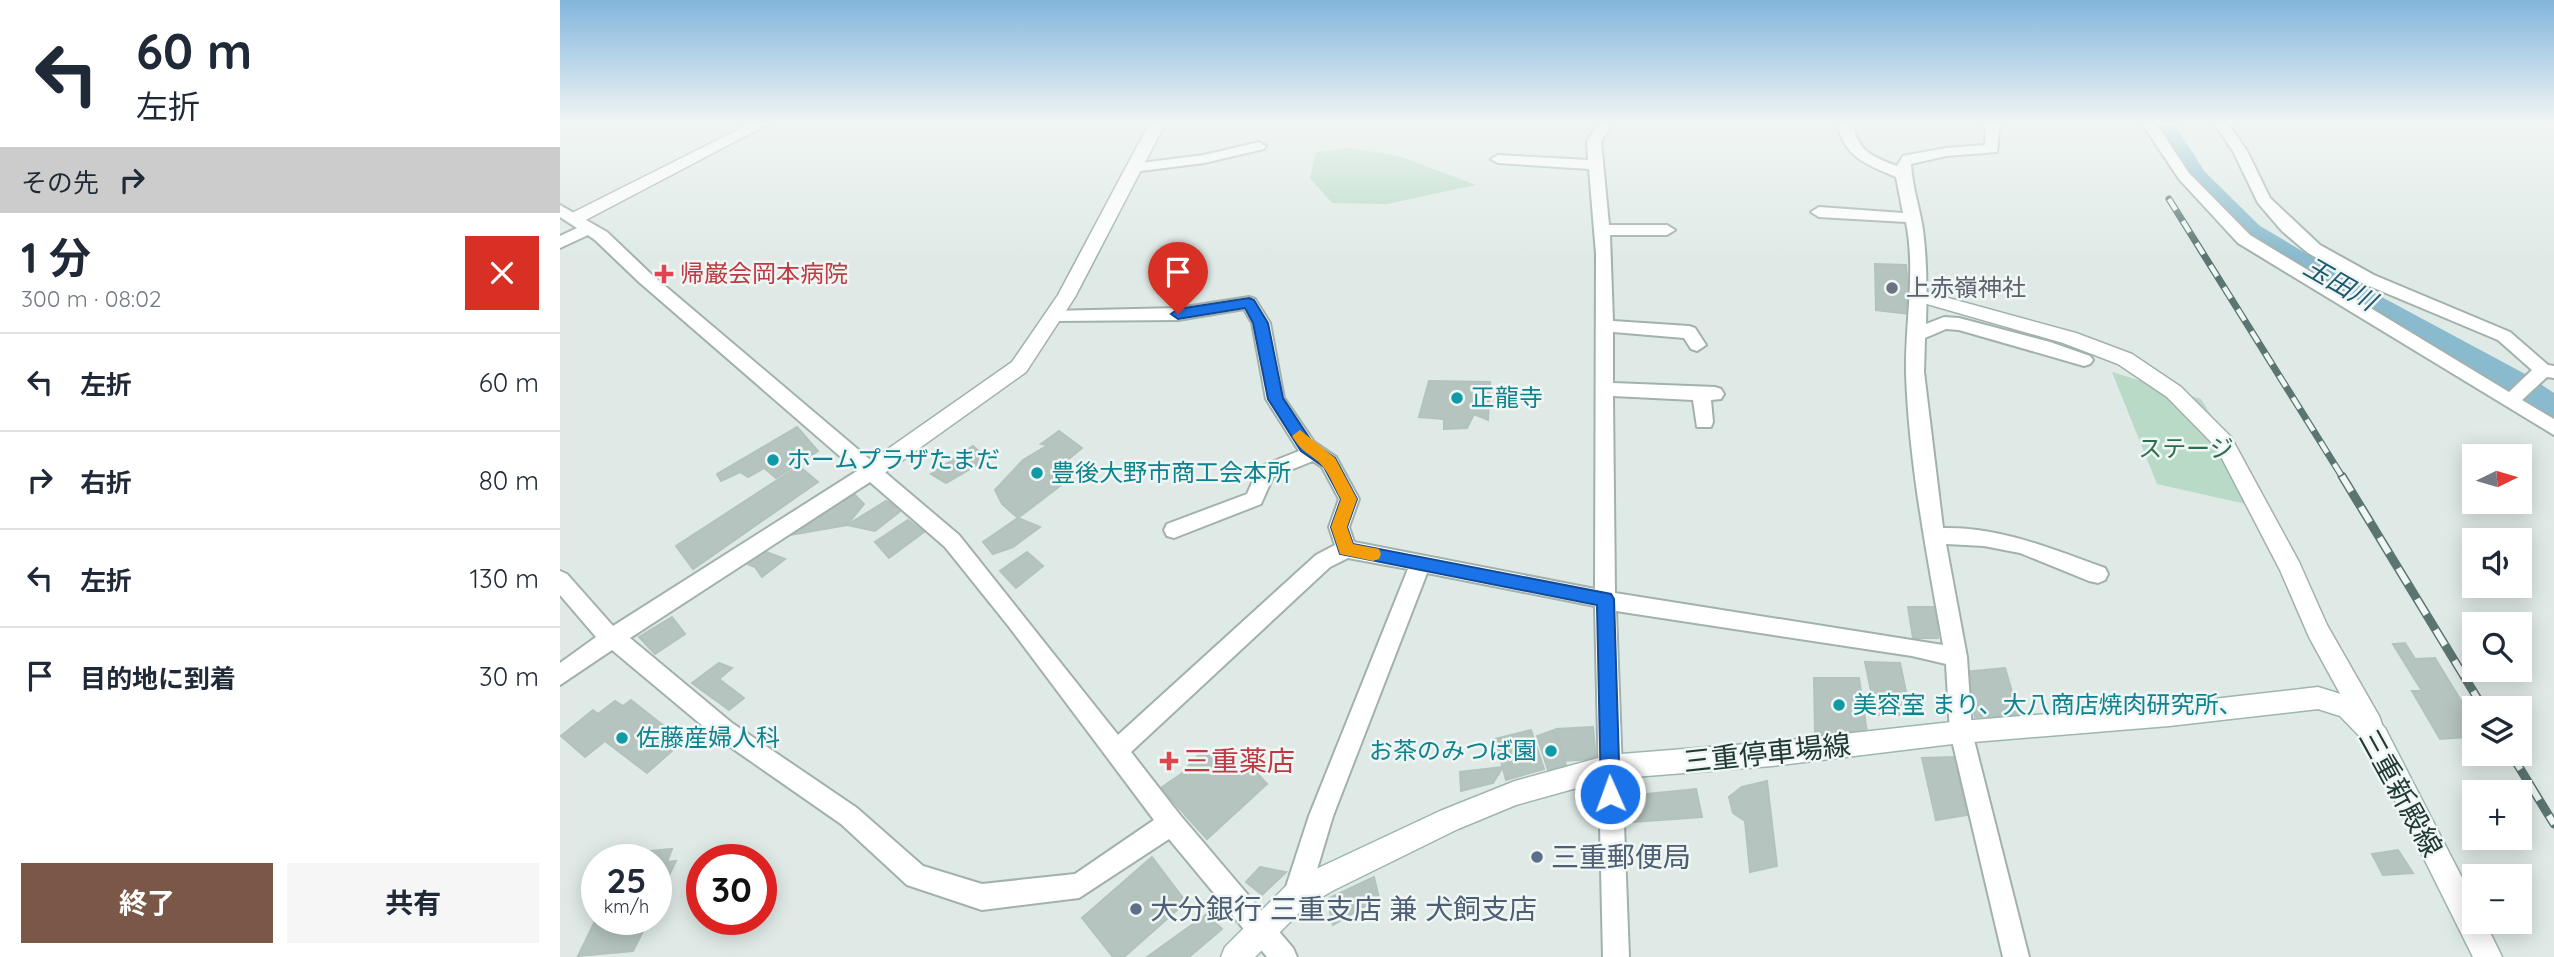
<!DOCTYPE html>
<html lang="ja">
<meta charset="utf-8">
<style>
:root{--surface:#fff;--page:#f6f6f7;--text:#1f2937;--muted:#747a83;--line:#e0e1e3;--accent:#7b5747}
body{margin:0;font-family:Quicksand,"Noto Sans JP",sans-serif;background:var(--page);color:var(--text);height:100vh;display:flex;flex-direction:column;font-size:26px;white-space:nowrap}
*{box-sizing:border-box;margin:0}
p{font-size:23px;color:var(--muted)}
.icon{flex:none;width:38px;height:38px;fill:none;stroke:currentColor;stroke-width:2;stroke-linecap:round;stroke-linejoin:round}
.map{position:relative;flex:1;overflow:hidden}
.sheet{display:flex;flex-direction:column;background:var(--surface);width:560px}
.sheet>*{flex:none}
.hud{background:#fff;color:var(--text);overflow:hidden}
.needle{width:46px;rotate:85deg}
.buttons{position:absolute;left:1902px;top:444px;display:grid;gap:14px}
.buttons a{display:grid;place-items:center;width:70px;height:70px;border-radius:0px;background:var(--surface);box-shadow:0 4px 18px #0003;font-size:35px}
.speed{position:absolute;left:21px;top:844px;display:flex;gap:14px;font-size:35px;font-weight:700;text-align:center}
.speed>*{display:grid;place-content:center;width:91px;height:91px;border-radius:50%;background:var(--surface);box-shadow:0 4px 18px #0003;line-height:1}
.speed small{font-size:18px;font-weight:400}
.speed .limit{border:10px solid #d22;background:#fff;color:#111}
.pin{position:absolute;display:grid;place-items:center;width:60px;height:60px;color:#fff;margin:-72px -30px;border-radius:50% 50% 50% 0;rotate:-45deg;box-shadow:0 0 7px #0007}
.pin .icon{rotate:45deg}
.me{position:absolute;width:77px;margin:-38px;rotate:358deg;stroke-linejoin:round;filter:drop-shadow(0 0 5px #0008)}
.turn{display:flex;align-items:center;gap:24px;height:147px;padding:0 21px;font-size:32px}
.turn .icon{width:91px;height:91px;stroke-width:2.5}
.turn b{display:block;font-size:49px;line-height:60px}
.then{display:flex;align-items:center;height:66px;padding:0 21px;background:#0003;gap:14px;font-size:26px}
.round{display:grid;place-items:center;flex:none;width:74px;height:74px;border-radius:0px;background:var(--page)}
.headline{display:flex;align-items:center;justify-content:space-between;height:119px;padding:0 21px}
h1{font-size:42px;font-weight:700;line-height:52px}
.button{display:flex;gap:14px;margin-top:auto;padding:14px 21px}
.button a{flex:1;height:80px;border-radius:0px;background:var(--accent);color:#fff;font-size:28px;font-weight:700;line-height:80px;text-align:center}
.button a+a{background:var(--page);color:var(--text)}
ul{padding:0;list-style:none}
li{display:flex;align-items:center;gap:21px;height:98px;padding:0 21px;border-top:2px solid var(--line)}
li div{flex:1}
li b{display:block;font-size:26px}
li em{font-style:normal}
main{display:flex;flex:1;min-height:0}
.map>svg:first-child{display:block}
.green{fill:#b8dac6}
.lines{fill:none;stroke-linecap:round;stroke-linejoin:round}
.river{fill:#89bacd;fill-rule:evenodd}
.building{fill:#b5c4bf;stroke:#b2c3be;stroke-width:2}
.minor-casing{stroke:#a2b1ad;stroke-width:4}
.tertiary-casing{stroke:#a2b1ad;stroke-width:3}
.secondary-casing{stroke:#9fb5af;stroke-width:3}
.minor{fill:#fff;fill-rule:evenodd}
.tertiary{fill:#fff;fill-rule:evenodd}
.secondary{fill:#fff;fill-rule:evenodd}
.rail-far1-casing{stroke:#5b7571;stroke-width:7}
.rail-casing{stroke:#5b7571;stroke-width:9}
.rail-far1{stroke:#eff6f4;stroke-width:4.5;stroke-dasharray:13;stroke-linecap:butt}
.rail{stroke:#eff6f4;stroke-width:6;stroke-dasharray:18;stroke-linecap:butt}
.route{fill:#1a73e8;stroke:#114b97;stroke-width:2}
.slow{fill:#f59e0b}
.health-dot{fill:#e0444e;stroke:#eff6f4;stroke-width:2.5}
.worship-dot{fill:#6b7280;stroke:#eff6f4;stroke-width:2.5}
.culture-dot{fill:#0f9aa8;stroke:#eff6f4;stroke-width:2.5}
.service-dot{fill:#5c6f8a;stroke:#eff6f4;stroke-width:2.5}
.labels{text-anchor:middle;stroke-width:5;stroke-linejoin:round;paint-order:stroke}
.health-label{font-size:24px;fill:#be3a42;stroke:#eff6f4;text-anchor:start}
.worship-label{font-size:24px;fill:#5b616d;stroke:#eff6f4;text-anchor:start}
.culture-label{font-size:24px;fill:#0d838f;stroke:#eff6f4;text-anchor:start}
.park-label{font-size:24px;fill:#2d6d4e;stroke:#eff6f4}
.water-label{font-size:26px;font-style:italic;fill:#1e5971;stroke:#eff6f4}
.near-street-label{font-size:28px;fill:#213935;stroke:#eff6f4}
.near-health-label{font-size:28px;fill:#be3a42;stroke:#eff6f4;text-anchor:start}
.near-service-label{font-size:28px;fill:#4e5e75;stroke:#eff6f4;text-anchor:start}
</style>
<main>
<section class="sheet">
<div class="hud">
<div class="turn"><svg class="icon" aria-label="left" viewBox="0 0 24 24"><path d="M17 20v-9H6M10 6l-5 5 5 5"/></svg><div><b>60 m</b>左折</div></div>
<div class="then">その先<svg class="icon" aria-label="right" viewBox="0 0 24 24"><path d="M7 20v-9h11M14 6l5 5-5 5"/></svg></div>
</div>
<div class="headline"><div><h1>1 分</h1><p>300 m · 08:02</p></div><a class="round" style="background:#d93025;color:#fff"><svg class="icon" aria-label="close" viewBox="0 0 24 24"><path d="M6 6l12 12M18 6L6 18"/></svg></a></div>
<ul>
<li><svg class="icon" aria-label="left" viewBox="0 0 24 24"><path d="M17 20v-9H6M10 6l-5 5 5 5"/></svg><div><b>左折</b></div><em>60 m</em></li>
<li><svg class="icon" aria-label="right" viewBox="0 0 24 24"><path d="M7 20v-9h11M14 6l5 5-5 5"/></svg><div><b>右折</b></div><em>80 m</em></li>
<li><svg class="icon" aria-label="left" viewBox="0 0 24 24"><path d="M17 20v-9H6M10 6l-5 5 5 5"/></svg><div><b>左折</b></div><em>130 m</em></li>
<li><svg class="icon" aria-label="arrive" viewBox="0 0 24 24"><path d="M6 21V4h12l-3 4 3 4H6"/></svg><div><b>目的地に到着</b></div><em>30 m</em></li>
</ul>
<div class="button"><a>終了</a><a>共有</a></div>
</section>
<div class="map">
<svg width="1994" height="957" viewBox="0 0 1994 957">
<rect width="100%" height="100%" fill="#dfeae6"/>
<!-- green -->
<g class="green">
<polygon points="790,148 839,156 916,185 827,204 772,203 750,178 756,152"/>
<polygon points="1552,372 1641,399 1708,509 1597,484"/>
</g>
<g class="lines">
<!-- river -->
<polygon class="river" points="1587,122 1613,122 1645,172 1700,226 1803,287 1967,375 1994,393 1994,424 1982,420 1943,393 1781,303 1678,240 1624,183"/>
</g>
<!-- building -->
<g class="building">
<polygon points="1315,264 1346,265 1351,314 1316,310"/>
<polygon points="869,381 930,382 928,420 914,414 907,428 884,429 884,419 859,417"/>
<polygon points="237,427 258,451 216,478 204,468 188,477 180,472 161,481 157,474"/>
<polygon points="499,431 522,448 500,466 509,479 458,518 442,504 435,490 463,460 488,445 481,444"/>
<polygon points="413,446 427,459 386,483 371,474"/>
<polygon points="239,466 258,482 133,569 116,546"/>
<polygon points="292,492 304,504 287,525 230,535"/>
<polygon points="326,501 343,509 315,531 287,525"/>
<polygon points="458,518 480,527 453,547 433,554 423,542"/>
<polygon points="348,520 364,532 329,558 315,542"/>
<polygon points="201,550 225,559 202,577 195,567 185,563"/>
<polygon points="467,552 483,566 456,588 440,571"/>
<polygon points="1348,607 1376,607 1378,638 1353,638"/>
<polygon points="112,617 125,634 95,654 79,637"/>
<polygon points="1845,643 1855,659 1875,658 1914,722 1914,748 1908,737 1880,739 1852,691 1862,691 1833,644"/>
<polygon points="1305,662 1340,663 1351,715 1316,715"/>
<polygon points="159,663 172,668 159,679 184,698 169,710 132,683"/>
<polygon points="1445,668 1459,715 1415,717 1403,672"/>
<polygon points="1254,678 1299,678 1307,732 1255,735"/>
<polygon points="71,700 123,741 87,773 45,741 25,757 1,736 33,710 38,714 55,701 63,706"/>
<polygon points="1033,727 1036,759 1000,761 996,729"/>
<polygon points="971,730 984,769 946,780 935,739"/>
<polygon points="994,730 1006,765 988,770 977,736"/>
<polygon points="643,750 670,776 685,760 707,784 647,839 601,788 621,774"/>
<polygon points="1395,757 1407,815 1376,820 1362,758"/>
<polygon points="943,767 933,783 901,791 900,772"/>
<polygon points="1207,781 1217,866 1190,872 1185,821 1173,813 1169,797 1182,787"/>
<polygon points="1136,789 1142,817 1059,823 1057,797"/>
<polygon points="112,849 107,862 116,861 96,902 96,859 86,859 91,851"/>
<polygon points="1838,850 1853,873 1823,875 1812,854"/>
<polygon points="592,857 626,902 564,957 553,957 522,918"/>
<polygon points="700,867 726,872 702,895 686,882"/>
<polygon points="814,877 819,898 773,925 767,899"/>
<polygon points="647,914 662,929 629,957 587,957"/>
<polygon points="37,917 37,919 89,919 73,951 18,956"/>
</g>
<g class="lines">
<!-- minor casing -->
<g class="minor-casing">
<g id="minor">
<path d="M1040,122H1054L1041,141L1049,225H1107L1115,230L1107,235H1050L1053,321L1129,326L1135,328L1146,345L1137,351L1131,349L1124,338L1053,332V383L1155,387L1161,389L1164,394L1161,399L1151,400L1153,422L1151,427H1137L1133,400L1053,396L1055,593L1383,645C1367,555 1349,464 1346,373C1345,323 1356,272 1346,222L1259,217L1251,212L1259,207L1343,213L1336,177C1308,165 1281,156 1278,122H1292C1298,151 1310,156 1337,166L1343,156L1348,155L1386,148L1425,145L1426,122H1440L1437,152L1386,156L1351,164C1352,187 1360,208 1363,230C1367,261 1367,293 1366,324L1384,317L1399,318L1490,342L1530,356L1533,360L1530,364L1524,366L1399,330L1386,329L1365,338L1364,372L1383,528C1442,527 1491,549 1545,568L1548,574L1545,580L1538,583L1529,581L1460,553L1424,546L1386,544L1407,657L1412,732L1469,957H1443L1390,732L1386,664L1352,656L1056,611L1069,957H1043L1035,606L867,573L773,816L749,896L745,905L736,909L727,905L723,896L749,816L848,569L788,558L770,567L571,752L620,815L733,948L737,957H707L609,839L519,898L422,910L347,885L281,824L156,737L52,650L0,685V663L36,637L0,595V571L7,574L53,626L297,471L79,282L35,240L28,235L0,248V236L17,228L0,217V205L47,232L91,274L399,535L558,735L756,555L775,545L769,527L779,499L762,467L753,461L713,477L701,504L614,538L607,536L604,530L607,524L687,494L699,467L739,451L706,399L692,323L684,309L618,320L495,321L487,315L489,311L618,308L689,297L695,299L710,323L724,398L754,442L776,457L799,499L789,527L794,542L1035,589L1036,254L1029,169L938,163L931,159L938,155L1028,160L1027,141ZM310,482L385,547L450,628L594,820L515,874L422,884L363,866L297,808L172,723L70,638Z"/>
<polygon points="1581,122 1595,122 1629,173 1690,235 1949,392 1972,370 1938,340 1802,283 1748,253 1722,231 1698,203 1673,151 1653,122 1667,122 1687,151 1710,198 1760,245 1814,275 1950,332 1988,365 1994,366 1994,378 1987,377 1962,400 1994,419 1994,435 1678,243 1619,179"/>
<polygon points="699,142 706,146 704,149 644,163 573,172 566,168 573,164 644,155"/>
</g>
</g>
<!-- tertiary casing -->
<g class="tertiary-casing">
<g id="tertiary">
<polygon points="193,122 212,122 20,223 14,224 5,219 8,215"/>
<polygon points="590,122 606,122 515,297 466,372 319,477 312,479 305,477 302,471 305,465 452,362 498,295"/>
<polygon points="1359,290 1516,333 1572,354 1621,387 1671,437 1739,562 1767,625 1819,716 1822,724 1819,732 1810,735 1801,732 1749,637 1720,570 1656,447 1607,397 1558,364 1503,343 1353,300 1350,296 1353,292"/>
</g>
</g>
<!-- secondary casing -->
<g class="secondary-casing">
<polygon id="secondary" points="1758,687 1797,699 1825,728 1914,901 1914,922 1925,922 1942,957 1913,957 1807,744 1780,716 1758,709 1609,726 1401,743 1212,766 1049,779 956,805 898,829 774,890 746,906 695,957 661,957 665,947 726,886 754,870 880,811 955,781 1049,755 1212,742 1401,721 1609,704"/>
</g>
<!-- minor -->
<use href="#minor" class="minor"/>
<!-- tertiary -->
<use href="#tertiary" class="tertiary"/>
<!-- secondary -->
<use href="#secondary" class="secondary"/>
<!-- rail-far1 casing -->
<g class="rail-far1-casing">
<polyline id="rail-far1" points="1609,199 1783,478"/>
</g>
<!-- rail casing -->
<g class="rail-casing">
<g id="rail">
<polyline points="1782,476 1924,709"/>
<polyline points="1951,754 1994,824"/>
</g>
</g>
<!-- rail-far1 -->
<use href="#rail-far1" class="rail-far1"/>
<!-- rail -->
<use href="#rail" class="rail"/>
</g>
<!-- sky -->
<linearGradient id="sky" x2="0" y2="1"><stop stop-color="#82b6dd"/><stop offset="0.48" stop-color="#f1f6f4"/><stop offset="1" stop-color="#f1f6f4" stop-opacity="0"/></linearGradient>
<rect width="1994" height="256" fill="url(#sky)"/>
<!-- route -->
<polygon class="route" points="689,298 694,300 708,323 723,398 752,442 775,458 797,499 787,527 793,544 1051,594 1054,599 1060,794 1057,801 1050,804 1043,801 1041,794 1037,605 780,554 771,527 781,499 764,467 741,451 708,399 693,323 685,308 618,319 611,314 618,309"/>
<!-- slow -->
<path class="slow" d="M740,430L775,458L797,499L787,527L793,544L819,549L821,554L819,559L813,561L780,554L771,527L781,499C775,489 771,477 764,468C755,455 743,455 732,436Z"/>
<!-- markers -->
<g class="health-dot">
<path d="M100.5 263.5h7v7h7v7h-7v7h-7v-7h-7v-7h7z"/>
<path d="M605.5 750.5h7v7h7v7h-7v7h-7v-7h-7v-7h7z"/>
</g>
<circle class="worship-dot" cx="1332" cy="288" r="7"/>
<g class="culture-dot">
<circle cx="897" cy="398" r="7"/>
<circle cx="213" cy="460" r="7"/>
<circle cx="477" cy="473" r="7"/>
<circle cx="1279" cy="705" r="7"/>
<circle cx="62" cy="738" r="7"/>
<circle cx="991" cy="751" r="7"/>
</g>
<g class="service-dot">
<circle cx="977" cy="857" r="7"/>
<circle cx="576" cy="909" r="7"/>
</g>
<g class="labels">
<!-- health labels -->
<g class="health-label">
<text x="120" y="282">帰巌会岡本病院</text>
</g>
<!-- worship labels -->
<g class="worship-label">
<text x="1346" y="296">上赤嶺神社</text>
</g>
<!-- culture labels -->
<g class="culture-label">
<text x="911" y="406">正龍寺</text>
<text x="227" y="468">ホームプラザたまだ</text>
<text x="491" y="481">豊後大野市商工会本所</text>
<text x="1293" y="713">美容室 まり、大八商店焼肉研究所、</text>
<text x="76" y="746">佐藤産婦人科</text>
<text x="977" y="759" text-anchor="end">お茶のみつば園</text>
</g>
<!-- park labels -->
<g class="park-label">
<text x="1626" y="457">ステージ</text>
</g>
<!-- water labels -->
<g class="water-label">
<text transform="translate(1780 284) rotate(30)" y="9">玉田川</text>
</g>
<!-- near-street labels -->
<g class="near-street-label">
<text transform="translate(1207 753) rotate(-6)" y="10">三重停車場線</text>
<text transform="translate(1841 793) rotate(61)" y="10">三重新殿線</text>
</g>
<!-- near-health labels -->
<g class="near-health-label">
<text x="623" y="771">三重薬店</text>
</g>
<!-- near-service labels -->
<g class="near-service-label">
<text x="991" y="867">三重郵便局</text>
<text x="590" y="919">大分銀行 三重支店 兼 犬飼支店</text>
</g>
</g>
</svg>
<div class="buttons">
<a><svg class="needle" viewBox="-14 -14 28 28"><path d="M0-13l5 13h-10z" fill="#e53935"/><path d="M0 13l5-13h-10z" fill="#747a83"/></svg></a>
<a><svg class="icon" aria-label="sound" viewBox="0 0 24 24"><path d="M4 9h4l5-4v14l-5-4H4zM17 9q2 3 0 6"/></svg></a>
<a><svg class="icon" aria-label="search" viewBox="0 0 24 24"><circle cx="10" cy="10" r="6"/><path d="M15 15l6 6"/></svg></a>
<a><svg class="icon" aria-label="layers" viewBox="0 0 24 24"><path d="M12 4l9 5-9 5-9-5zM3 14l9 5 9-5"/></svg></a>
<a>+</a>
<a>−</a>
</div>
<div class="speed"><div>25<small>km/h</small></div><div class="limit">30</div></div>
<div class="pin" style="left:618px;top:314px;background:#d93025"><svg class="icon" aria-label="arrive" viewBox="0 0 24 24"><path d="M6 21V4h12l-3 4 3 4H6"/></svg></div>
<svg class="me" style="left:1050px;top:794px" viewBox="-20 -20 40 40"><circle r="17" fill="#1a73e8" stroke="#fff" stroke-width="3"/><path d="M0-11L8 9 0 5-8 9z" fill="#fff"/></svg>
</div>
</main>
